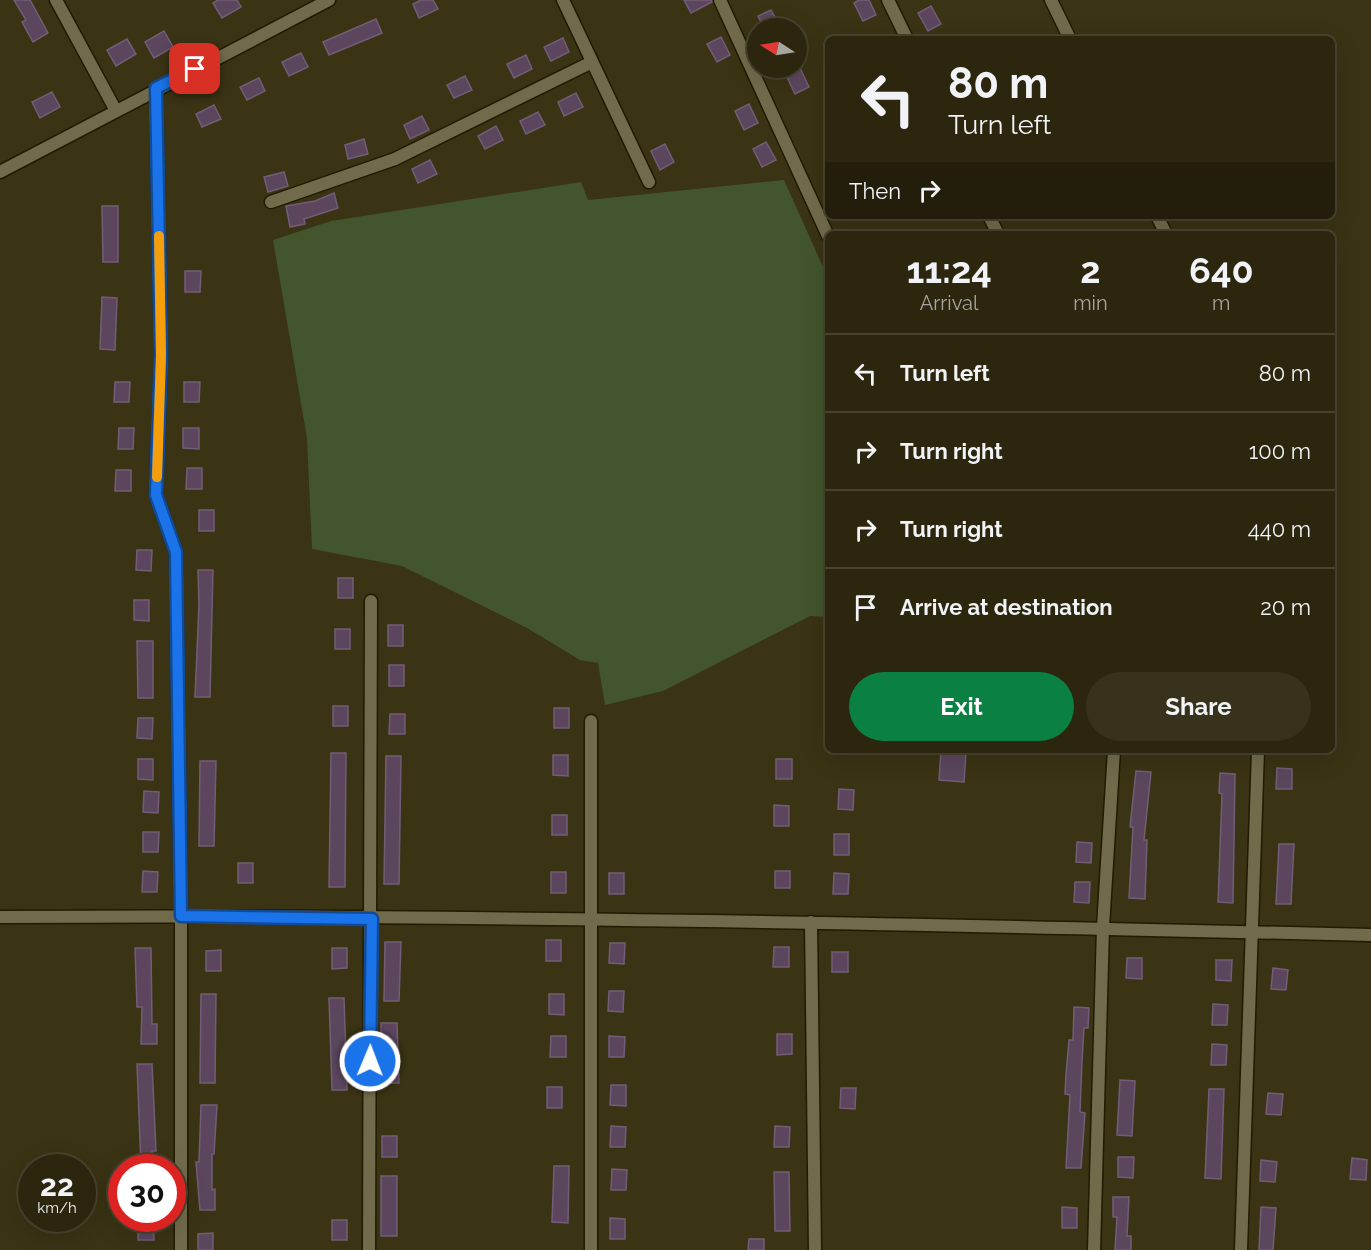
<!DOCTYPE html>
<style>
:root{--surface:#2c260f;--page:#38321d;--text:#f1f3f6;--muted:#a6a59e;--line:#48432f;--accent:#0b8043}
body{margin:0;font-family:Raleway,sans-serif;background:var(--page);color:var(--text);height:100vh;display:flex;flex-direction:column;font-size:22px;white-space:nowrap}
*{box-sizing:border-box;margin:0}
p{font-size:20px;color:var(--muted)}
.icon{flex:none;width:33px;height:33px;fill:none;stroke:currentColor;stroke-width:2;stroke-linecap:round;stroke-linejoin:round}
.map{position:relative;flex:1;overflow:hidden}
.side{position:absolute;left:825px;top:231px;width:510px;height:522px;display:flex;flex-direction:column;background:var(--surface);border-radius:9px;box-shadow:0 6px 24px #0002,0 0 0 2px var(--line)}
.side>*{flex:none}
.guide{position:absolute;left:825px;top:36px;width:510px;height:183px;border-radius:9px;box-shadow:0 6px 24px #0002,0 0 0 2px var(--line);background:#2c260f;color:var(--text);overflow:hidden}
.needle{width:39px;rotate:282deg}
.controls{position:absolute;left:747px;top:18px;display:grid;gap:12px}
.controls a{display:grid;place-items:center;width:60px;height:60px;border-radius:50%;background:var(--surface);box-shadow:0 6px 24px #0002,0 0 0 2px var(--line);font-size:30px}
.speed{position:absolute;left:18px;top:1154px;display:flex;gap:12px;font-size:30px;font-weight:700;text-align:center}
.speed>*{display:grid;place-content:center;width:78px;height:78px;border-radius:50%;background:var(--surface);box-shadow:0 6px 24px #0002,0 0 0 2px var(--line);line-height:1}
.speed small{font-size:15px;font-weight:400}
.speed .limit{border:9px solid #d22;background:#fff;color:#111}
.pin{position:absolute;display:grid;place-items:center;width:51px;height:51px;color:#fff;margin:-26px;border-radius:12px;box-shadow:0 3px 9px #0006}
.me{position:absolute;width:66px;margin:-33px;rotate:1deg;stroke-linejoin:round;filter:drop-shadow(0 0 4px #0008)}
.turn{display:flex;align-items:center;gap:21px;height:126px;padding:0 24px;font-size:27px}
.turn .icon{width:78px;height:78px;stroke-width:2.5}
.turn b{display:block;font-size:42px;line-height:51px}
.then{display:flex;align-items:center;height:57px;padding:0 24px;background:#0003;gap:12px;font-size:22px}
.eta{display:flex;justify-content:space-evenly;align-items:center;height:102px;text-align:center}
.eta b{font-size:36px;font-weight:700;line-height:42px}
.primary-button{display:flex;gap:12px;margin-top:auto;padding:12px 24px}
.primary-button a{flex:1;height:69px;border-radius:36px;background:var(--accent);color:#fff;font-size:24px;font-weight:700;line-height:69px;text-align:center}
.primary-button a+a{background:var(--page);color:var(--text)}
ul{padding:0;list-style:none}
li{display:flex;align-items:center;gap:18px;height:78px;padding:0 24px;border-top:2px solid var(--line)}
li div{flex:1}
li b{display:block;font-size:22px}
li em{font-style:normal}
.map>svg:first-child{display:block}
.green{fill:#42552c}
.building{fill:#5b465e;stroke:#735d76;stroke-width:1.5}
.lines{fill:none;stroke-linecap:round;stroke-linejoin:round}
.minor-casing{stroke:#211b00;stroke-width:15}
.minor{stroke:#726b4b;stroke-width:12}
.route-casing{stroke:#114b97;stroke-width:15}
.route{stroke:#1a73e8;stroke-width:10}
.slow{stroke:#f59e0b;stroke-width:10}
</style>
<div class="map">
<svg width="1371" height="1250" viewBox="0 0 1371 1250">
<rect width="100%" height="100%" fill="#3a3314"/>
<!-- green -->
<polygon class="green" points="784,180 828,278 828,617 810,616 663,691 605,705 598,663 580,660 527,628 402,566 312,549 307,438 273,240 331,221 581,182 588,200"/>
<!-- building -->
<g class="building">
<polygon points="14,0 30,0 48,33 33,42 22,22 26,20"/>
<polygon points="218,0 237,0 241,7 222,18 213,3"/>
<polygon points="421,0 433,0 438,9 419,18 413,4"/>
<polygon points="684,0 712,0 712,2 691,13"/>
<polygon points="859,0 869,0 876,15 863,21 854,3"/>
<polygon points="931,6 941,24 928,31 918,13"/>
<polygon points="771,10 781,28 764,28 758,16"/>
<polygon points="376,19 382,33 329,55 323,42"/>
<polygon points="164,31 173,47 154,58 145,42"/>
<polygon points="721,37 730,55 717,62 707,44"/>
<polygon points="563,38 569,52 551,61 544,47"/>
<polygon points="127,39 136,54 116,66 107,50"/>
<polygon points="301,53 308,67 289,76 282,62"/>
<polygon points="526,55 532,69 514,78 507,64"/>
<polygon points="800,68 809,87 795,94 786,75"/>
<polygon points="465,76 472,90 454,98 447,85"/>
<polygon points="259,78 265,91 247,100 240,87"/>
<polygon points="52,92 60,107 40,118 32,102"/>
<polygon points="576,93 583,107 564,116 558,102"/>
<polygon points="749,104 758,123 744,130 735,111"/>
<polygon points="214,105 221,119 202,127 196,114"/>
<polygon points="538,112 545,125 526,134 520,121"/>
<polygon points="422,116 429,130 410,139 404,125"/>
<polygon points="496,126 503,140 485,149 478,136"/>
<polygon points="364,139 368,154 348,159 345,145"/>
<polygon points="766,142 776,160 762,167 753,149"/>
<polygon points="665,144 674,162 660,170 651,151"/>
<polygon points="430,160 437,174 418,183 412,169"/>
<polygon points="284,172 288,186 268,192 264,177"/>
<polygon points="334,193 338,208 304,219 305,224 290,227 286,206 315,201"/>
<polygon points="102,206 118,206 118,262 103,262"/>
<polygon points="185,271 201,271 200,292 185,292"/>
<polygon points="102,297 117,298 115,350 100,349"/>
<polygon points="115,382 130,382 129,402 114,402"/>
<polygon points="184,382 200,382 199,402 184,402"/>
<polygon points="119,428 134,428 133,449 118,449"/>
<polygon points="183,428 199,428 199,449 183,448"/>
<polygon points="187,468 202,468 202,489 186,489"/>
<polygon points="116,470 131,470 131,491 115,491"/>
<rect x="199" y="510" width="15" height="21"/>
<polygon points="137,550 152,550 151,571 136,570"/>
<polygon points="198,570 213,570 210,697 195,697 199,605"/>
<rect x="338" y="578" width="15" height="20"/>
<polygon points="134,600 149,600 149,621 134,620"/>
<rect x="388" y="625" width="15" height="21"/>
<rect x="335" y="629" width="15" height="20"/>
<polygon points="137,641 153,641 153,698 138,698"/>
<rect x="389" y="665" width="15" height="21"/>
<rect x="333" y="706" width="15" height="20"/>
<rect x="554" y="708" width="15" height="20"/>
<polygon points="390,714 405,714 405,734 389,734"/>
<polygon points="138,718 153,718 152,739 137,738"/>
<polygon points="941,750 966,752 964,782 939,780"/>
<polygon points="331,753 346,753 345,887 329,887"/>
<polygon points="553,755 568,755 568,776 553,775"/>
<polygon points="386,756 401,756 399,884 384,884"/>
<polygon points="138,759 153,759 153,780 138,779"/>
<rect x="776" y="759" width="16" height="20"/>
<polygon points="200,761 216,761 214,846 199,846"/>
<polygon points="1277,768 1292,769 1292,789 1276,789"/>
<polygon points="1136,771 1151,772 1144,840 1147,840 1145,899 1129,898 1133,827 1130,827"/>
<polygon points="1220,773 1235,774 1233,903 1218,902 1222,794 1219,793"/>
<polygon points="839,789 854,790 853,810 838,809"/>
<polygon points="144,791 159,792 158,813 143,812"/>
<polygon points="774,805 789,806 789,826 774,826"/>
<rect x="552" y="815" width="15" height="20"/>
<polygon points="143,832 159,832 158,852 143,852"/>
<rect x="834" y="834" width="15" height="21"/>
<polygon points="1077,842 1092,843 1091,863 1076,862"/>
<polygon points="1279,844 1294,844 1291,904 1276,904"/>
<rect x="238" y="863" width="15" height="20"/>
<polygon points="143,871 158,872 157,892 142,892"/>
<rect x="775" y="871" width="15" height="17"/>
<rect x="551" y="872" width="15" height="21"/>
<rect x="609" y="873" width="15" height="21"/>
<polygon points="834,873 849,874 848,894 833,894"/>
<polygon points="1075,882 1090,882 1089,903 1074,902"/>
<rect x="546" y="940" width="15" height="21"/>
<polygon points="385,942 401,942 399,1001 384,1001"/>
<polygon points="610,943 625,943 624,964 609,963"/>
<polygon points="774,947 789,947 789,967 773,967"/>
<polygon points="135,948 151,948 152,1024 157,1024 157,1044 141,1044 142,1007 137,1007"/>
<polygon points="332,948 347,948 347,968 332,969"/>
<polygon points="221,950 221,971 206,971 206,951"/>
<rect x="832" y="952" width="16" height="20"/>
<polygon points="1127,958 1142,958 1142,979 1126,978"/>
<polygon points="1216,960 1232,960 1231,981 1216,980"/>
<polygon points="1273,968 1288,970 1286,990 1271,989"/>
<polygon points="609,991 624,991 623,1012 608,1011"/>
<polygon points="201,994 216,994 215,1083 200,1083"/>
<polygon points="549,994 564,994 564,1015 549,1014"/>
<polygon points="329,998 344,998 347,1090 332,1090"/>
<polygon points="1213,1004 1228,1005 1227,1025 1212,1025"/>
<polygon points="1074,1007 1089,1008 1088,1028 1084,1028 1082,1061 1080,1112 1085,1113 1081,1168 1066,1168 1070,1095 1065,1094 1066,1074 1069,1040 1073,1040"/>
<polygon points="381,1023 397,1023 399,1083 384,1083 384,1044 381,1044"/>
<polygon points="777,1034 792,1034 792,1054 777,1055"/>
<polygon points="551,1036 566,1036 566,1057 550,1057"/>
<polygon points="609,1036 625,1037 624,1057 609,1057"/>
<polygon points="1212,1044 1227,1045 1226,1065 1211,1065"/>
<polygon points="137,1064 152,1064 156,1151 152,1151 152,1167 141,1167"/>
<polygon points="1120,1080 1135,1081 1132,1136 1117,1135"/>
<polygon points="611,1085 626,1085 626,1106 610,1105"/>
<rect x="547" y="1087" width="15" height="21"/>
<polygon points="841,1088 856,1088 855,1109 840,1108"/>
<polygon points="1209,1089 1224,1089 1221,1179 1205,1178"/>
<polygon points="1268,1093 1283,1094 1281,1115 1266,1114"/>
<polygon points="201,1105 217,1105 214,1154 212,1154 212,1190 215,1189 215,1210 200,1210 196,1162 199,1162"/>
<polygon points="611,1126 626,1127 625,1147 610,1147"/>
<polygon points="775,1126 790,1127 789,1147 774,1147"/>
<rect x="382" y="1136" width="15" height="21"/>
<polygon points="1118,1157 1134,1157 1133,1178 1118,1177"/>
<polygon points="1352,1158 1367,1160 1366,1180 1350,1179"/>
<polygon points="1261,1160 1277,1162 1275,1182 1260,1181"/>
<polygon points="554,1166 569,1166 568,1223 552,1222"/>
<polygon points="612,1169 627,1170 626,1190 611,1190"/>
<polygon points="774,1172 789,1172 790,1231 775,1231"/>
<rect x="381" y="1176" width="16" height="60"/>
<polygon points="1113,1197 1129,1197 1127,1236 1131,1236 1131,1250 1115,1250 1117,1217 1113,1217"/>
<polygon points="1062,1207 1077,1208 1077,1228 1062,1228"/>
<polygon points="1261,1207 1276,1208 1273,1250 1259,1250"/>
<polygon points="610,1218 625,1219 625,1239 610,1239"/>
<polygon points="138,1219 153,1219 154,1240 138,1240"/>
<rect x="332" y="1220" width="15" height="20"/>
<polygon points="213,1233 213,1250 198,1250 198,1234"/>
<polygon points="749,1239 764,1239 764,1250 748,1250"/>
</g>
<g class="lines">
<!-- minor casing -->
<g class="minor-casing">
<g id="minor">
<polyline points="56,0 115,109"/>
<polyline points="563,0 649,182"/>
<polyline points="720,0 828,236"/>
<polyline points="888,0 907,39"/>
<polyline points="1051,0 1070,39"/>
<polyline points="156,88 161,355 156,495 176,552 181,916 181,1250"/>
<polyline points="0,172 329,0"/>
<polyline points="271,202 395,159 592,62"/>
<polyline points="989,216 998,234"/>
<polyline points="1157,216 1166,234"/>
<polyline points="591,721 591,1250"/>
<path d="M0,917C457,914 914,924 1371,935"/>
<polyline points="811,922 815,1250"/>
<polyline points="369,1250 371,601"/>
<polyline points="1094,1250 1103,927 1114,750"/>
<polyline points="1241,1250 1258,750"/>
</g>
</g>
<!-- minor -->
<use href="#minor" class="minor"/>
</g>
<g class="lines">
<!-- route casing -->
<g class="route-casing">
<polyline id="route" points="195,69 156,88 161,355 156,495 176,552 181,916 372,919 370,1061"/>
</g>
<!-- route -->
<use href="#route" class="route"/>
<!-- slow -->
<polyline class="slow" points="157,477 161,355 159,236"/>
</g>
</svg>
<div class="controls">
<a><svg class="needle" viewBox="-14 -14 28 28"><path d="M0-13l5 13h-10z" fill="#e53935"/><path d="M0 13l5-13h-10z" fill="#a6a59e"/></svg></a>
</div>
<div class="speed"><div>22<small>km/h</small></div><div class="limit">30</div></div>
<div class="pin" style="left:195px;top:69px;background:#d93025"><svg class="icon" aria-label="arrive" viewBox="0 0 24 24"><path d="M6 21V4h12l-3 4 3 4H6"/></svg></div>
<svg class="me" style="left:370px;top:1061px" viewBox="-20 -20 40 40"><circle r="17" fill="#1a73e8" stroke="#fff" stroke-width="3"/><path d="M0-11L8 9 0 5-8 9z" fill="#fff"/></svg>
<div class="guide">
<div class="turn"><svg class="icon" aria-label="left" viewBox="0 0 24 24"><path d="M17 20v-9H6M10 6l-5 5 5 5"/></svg><div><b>80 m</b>Turn left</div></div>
<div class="then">Then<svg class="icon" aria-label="right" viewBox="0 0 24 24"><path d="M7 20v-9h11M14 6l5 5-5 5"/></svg></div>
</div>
<section class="side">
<div class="eta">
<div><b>11:24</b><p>Arrival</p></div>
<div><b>2</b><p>min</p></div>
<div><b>640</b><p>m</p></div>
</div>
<ul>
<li><svg class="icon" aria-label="left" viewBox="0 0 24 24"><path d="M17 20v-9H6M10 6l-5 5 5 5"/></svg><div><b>Turn left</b></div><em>80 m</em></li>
<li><svg class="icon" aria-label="right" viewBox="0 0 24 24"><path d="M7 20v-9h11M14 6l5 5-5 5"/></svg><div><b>Turn right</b></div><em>100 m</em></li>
<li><svg class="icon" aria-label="right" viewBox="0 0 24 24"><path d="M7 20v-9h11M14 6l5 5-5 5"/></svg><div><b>Turn right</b></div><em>440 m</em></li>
<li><svg class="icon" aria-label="arrive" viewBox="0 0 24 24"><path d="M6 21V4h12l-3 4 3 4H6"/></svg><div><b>Arrive at destination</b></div><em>20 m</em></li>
</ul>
<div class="primary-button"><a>Exit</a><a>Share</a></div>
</section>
</div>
